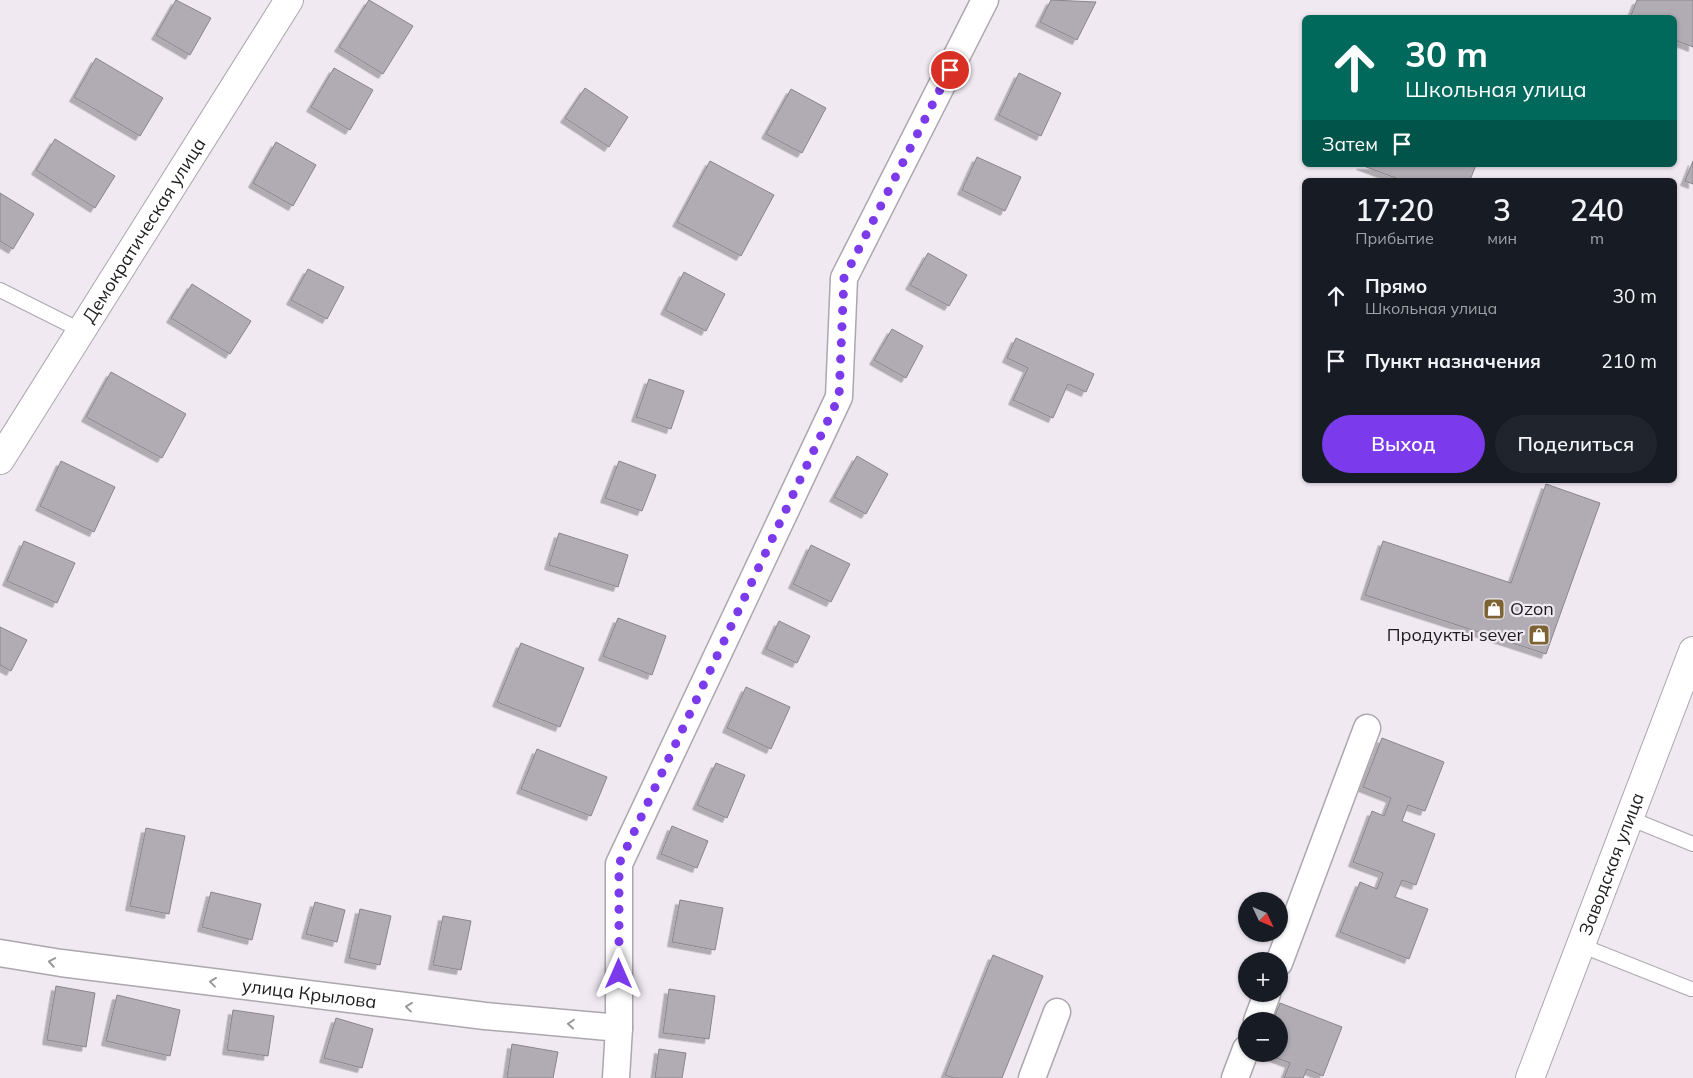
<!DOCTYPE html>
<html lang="ru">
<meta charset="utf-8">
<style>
:root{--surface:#171b24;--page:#20242c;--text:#f1f3f6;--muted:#9ea1a6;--accent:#7c3aed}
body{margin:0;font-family:Mulish,sans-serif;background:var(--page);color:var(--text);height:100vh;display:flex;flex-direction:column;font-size:19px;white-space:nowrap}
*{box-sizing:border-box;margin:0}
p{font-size:16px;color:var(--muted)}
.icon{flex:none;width:28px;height:28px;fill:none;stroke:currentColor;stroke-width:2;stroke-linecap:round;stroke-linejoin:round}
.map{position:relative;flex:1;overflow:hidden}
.sheet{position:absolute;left:1302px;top:178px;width:375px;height:305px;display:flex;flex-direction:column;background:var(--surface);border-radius:8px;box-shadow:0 1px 4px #0004}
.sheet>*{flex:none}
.guide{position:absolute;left:1302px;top:15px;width:375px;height:152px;border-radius:8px;box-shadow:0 1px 4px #0004;background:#00695c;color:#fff;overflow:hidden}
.needle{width:32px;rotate:134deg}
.tools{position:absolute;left:1238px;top:892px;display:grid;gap:10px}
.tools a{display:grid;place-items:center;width:50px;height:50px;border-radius:50%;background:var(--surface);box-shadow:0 1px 4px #0004;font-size:25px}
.pin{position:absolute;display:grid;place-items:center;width:42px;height:42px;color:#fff;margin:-21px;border:2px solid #fff;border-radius:50%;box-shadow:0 1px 5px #0007}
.me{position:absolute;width:55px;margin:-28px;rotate:0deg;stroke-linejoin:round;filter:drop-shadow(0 0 4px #0008)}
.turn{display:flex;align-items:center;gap:18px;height:105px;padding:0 20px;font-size:22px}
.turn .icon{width:65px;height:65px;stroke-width:2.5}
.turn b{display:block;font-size:35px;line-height:42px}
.then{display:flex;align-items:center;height:48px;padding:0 20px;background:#0003;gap:10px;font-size:19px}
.eta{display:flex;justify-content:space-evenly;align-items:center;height:85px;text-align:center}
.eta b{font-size:30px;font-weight:600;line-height:35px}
.action{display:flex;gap:10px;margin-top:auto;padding:10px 20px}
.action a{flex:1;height:58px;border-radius:30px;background:var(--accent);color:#fff;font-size:20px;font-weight:600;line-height:58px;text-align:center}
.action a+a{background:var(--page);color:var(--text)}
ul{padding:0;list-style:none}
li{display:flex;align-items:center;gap:15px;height:65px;padding:0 20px}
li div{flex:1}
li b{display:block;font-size:19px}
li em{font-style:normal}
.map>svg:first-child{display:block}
.building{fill:#b1acb4;stroke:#8a858c;filter:url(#shadow)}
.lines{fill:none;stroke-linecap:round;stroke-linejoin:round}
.lane-casing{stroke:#aca6ae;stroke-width:16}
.street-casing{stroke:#aca6ae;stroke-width:29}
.secondary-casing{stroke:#aca6ae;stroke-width:30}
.lane{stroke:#fff;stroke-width:14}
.street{stroke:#fff;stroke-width:26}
.secondary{stroke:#fff;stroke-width:28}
.oneway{stroke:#9a999a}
.route{stroke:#7c3aed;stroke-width:9;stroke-dasharray:0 16.2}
.labels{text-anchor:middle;stroke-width:4.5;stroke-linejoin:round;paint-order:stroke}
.street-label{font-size:18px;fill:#1e1c1f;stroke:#f0e9f2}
.poi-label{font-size:18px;fill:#1e1c1f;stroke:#f0e9f2;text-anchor:start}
</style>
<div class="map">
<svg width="1693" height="1078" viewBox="0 0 1693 1078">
<defs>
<filter id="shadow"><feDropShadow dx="-4.5" dy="4.5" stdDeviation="0" flood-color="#0004"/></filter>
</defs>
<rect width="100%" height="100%" fill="#f0e9f2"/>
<!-- building -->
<g class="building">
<polygon points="176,0 211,18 190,55 156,35"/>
<polygon points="369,0 413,26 383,74 339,47"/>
<polygon points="1051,0 1096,2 1077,40 1040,22"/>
<polygon points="1637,0 1693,0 1693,47 1675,40 1675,18 1630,18"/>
<polygon points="96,58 163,98 140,136 74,97"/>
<polygon points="334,68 373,90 350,130 311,107"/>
<polygon points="1019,73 1061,93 1041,136 999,115"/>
<polygon points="585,88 628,117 609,147 565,118"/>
<polygon points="791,89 826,108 802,153 766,134"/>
<polygon points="55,139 115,176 95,208 36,170"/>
<polygon points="276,142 316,165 293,206 253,183"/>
<polygon points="977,157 1021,177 1005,211 962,190"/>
<polygon points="710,161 774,195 741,256 677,222"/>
<polygon points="1693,161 1693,184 1685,181"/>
<polygon points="1361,165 1476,165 1470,180 1401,180"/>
<polygon points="0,193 34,214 13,249 0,241"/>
<polygon points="928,253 967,275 949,306 910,285"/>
<polygon points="308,269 344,287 327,319 291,300"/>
<polygon points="684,272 725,294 706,331 665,310"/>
<polygon points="192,284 251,321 230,354 171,318"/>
<polygon points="892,329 923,346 906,378 874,360"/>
<polygon points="1016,338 1094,374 1086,392 1068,384 1053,418 1013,400 1028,368 1007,358"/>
<polygon points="111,372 186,414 162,458 86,417"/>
<polygon points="649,379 684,391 671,429 636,417"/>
<polygon points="857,456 888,474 866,514 834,497"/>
<polygon points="61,461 115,487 94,532 40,506"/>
<polygon points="619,461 656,475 642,511 605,498"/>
<polygon points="1546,484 1600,503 1546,654 1365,595 1383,541 1511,583"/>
<polygon points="559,533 628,555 618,587 549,565"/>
<polygon points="24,541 75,563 57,603 7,581"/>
<polygon points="811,545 850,564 831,602 793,584"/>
<polygon points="618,618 666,636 652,675 603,656"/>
<polygon points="779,621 810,636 797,663 766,649"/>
<polygon points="0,627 27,640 11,671 0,665"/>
<polygon points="521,643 584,668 560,727 497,702"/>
<polygon points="746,687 790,707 771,749 727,728"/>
<polygon points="1382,738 1444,762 1425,811 1408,805 1402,821 1435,834 1416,885 1402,880 1395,897 1428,909 1409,959 1340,932 1360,882 1377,889 1383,873 1353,862 1372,811 1384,816 1391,798 1363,787"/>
<polygon points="537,749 607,777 591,816 521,789"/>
<polygon points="716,763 745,775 727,818 697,805"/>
<polygon points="672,826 708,841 697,868 661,854"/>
<polygon points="146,828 185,836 169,914 130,906"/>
<polygon points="211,892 261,904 252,940 202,927"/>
<polygon points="680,900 723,908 715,950 672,942"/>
<polygon points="315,902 345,910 337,942 306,934"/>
<polygon points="360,909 391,916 380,965 349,958"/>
<polygon points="443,916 471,921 461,970 433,965"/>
<polygon points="993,955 1043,976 1002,1078 954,1078 945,1075"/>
<polygon points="56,986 95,993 86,1047 47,1040"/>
<polygon points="669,989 715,996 709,1039 663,1033"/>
<polygon points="117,995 180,1010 170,1056 106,1041"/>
<polygon points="1280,1003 1342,1027 1323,1076 1307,1069 1303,1078 1284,1078 1290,1063 1266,1054 1279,1054 1279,1021 1273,1021"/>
<polygon points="233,1010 274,1016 268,1056 227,1050"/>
<polygon points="336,1018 373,1029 362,1068 324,1058"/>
<polygon points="512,1044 558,1052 553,1078 507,1078"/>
<polygon points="659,1049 686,1053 682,1078 655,1078"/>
</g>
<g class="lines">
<!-- lane casing -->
<g class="lane-casing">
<g id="lane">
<polyline points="0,290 82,331"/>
<polyline points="1629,818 1693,844"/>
<polyline points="1580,945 1691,989"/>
</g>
</g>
<!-- street casing -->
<g class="street-casing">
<g id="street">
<path id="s1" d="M0,953L61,963L485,1016L619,1028"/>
<polyline points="1279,963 1367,728"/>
<polyline points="1257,1021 1267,994"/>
<polyline points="616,1078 619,1028 619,864 839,397 844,278 985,0"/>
<polyline points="1032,1078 1057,1012"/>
<polyline points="1235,1078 1246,1049"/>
</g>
</g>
<!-- secondary casing -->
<g class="secondary-casing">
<g id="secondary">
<path id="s2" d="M0,460L289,0"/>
<path id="s3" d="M1530,1078L1693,651"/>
</g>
</g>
<!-- lane -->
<use href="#lane" class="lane"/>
<!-- street -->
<use href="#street" class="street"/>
<!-- secondary -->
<use href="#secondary" class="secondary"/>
</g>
<!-- one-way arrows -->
<defs><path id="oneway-chevron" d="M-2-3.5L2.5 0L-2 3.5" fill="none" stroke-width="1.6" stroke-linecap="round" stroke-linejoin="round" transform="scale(1.25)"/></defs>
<g class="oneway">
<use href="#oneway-chevron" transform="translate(52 962) rotate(-170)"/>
<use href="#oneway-chevron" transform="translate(213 982) rotate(-173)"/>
<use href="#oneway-chevron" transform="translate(409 1007) rotate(-173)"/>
<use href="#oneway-chevron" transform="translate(571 1024) rotate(-175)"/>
</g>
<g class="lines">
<!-- route -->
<polyline class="route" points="619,974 619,864 839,397 844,278 950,70"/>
</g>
<!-- icons -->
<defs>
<g id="shop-square" transform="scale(1.125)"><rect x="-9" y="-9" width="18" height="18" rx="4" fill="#7d6234" stroke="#f0e9f2"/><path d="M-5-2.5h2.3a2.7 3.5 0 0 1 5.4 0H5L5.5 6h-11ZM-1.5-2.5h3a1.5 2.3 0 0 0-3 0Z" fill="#fff"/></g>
</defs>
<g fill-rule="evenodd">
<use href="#shop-square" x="1494" y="609"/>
<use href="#shop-square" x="1539" y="635"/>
</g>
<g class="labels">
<!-- street labels -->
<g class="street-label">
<text dy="6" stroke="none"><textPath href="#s2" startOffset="271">Демократическая улица</textPath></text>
<text dy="6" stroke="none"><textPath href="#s3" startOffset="229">Заводская улица</textPath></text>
<text dy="6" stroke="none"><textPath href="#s1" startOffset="312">улица Крылова</textPath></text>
</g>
<!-- poi labels -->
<g class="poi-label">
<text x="1510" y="615">Ozon</text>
<text x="1523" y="641" text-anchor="end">Продукты sever</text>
</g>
</g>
</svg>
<div class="tools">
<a><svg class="needle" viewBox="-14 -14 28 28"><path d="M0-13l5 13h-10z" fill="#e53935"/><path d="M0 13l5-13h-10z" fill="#9ea1a6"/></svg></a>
<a>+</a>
<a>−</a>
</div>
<div class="pin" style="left:950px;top:70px;background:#d93025"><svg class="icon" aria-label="arrive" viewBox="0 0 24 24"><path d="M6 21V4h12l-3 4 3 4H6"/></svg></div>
<svg class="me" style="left:619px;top:974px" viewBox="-20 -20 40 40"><path d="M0-17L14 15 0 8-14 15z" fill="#7c3aed" stroke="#fff" stroke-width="4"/></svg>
<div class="guide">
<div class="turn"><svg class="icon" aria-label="ahead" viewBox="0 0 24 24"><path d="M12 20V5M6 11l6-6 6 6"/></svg><div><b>30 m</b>Школьная улица</div></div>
<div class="then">Затем<svg class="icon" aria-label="arrive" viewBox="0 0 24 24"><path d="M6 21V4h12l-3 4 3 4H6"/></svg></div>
</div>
<section class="sheet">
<div class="eta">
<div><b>17:20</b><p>Прибытие</p></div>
<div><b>3</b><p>мин</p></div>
<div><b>240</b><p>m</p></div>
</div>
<ul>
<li><svg class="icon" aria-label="ahead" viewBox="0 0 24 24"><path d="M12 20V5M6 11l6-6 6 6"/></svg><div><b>Прямо</b><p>Школьная улица</p></div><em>30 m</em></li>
<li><svg class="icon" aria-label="arrive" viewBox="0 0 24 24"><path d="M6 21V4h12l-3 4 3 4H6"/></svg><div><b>Пункт назначения</b></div><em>210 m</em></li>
</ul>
<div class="action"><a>Выход</a><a>Поделиться</a></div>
</section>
</div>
